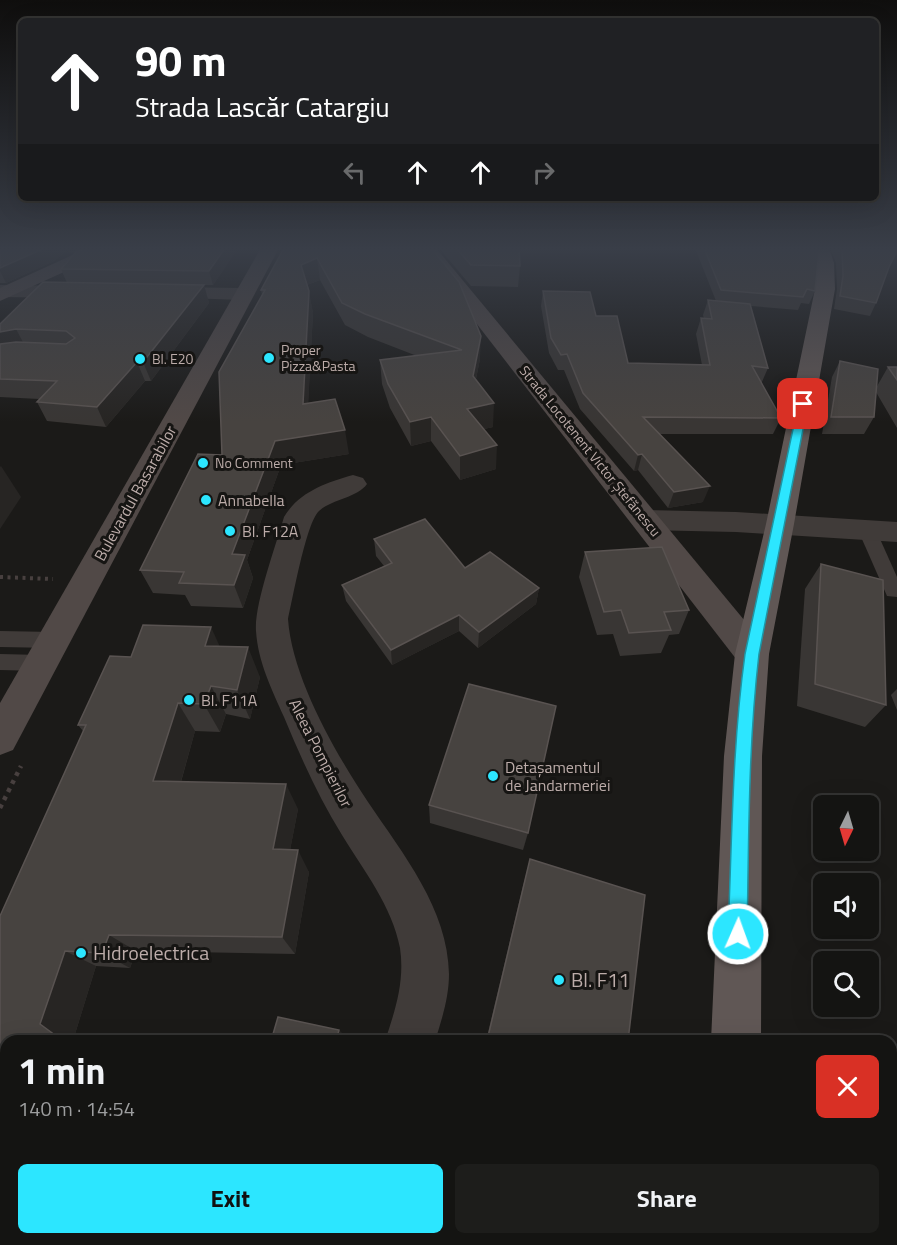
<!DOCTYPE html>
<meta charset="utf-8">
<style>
:root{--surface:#141412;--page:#1d1d1b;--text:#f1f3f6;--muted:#9d9e9f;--line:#333332;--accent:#2ce6ff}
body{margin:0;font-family:"Titillium Web",sans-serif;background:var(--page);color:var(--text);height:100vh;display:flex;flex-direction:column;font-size:22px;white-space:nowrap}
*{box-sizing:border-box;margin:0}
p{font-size:20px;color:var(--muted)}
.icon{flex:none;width:33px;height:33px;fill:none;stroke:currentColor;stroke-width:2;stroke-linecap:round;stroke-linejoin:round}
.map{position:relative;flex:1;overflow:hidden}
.drawer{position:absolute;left:0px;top:1035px;width:897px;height:210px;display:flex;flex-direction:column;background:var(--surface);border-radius:18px 18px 0 0;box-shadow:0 6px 24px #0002,0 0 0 2px var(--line)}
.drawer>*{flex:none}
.guide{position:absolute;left:18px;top:18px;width:861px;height:183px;border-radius:9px;box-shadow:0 6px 24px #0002,0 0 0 2px var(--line);background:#202124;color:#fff;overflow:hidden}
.needle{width:39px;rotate:185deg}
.fabs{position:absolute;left:813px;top:795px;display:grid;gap:12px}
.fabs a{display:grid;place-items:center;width:66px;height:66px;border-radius:9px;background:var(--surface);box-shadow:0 6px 24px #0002,0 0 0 2px var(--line);font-size:30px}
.pin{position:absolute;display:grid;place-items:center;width:51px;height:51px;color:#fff;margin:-26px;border-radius:12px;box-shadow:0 3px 9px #0006}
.me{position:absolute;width:66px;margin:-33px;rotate:2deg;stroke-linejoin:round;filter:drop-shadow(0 0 4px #0008)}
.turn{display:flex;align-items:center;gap:21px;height:126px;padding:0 18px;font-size:27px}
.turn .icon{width:78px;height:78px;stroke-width:2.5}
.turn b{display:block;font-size:42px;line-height:51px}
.lanes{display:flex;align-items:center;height:57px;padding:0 18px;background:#0003;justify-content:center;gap:30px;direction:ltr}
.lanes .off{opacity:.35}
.round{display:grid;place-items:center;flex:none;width:63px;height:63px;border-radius:9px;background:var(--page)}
.overview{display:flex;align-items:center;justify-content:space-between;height:102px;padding:0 18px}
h1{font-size:36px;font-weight:700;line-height:45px}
.action{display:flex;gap:12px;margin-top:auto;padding:12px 18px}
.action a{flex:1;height:69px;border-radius:9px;background:var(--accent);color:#111;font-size:24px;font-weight:700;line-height:69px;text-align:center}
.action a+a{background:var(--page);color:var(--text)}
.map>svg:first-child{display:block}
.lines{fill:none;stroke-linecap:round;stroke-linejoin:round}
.path-far1{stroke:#48403f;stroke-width:4;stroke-dasharray:3 4.5;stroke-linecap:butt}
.path{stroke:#48403f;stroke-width:4.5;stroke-dasharray:4 5;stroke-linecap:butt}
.lane{fill:#403b39;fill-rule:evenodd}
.street{fill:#403b39;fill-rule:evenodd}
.secondary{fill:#514947;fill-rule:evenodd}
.primary{fill:#605755;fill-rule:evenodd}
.wall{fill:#393634}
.shaded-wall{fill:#272523}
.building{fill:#474340;stroke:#595351;stroke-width:1.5}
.route{fill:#2ce6ff;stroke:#1d96a6;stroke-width:1.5}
.poi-dot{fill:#2ce6ff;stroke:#161513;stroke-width:2}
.labels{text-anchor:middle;stroke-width:6;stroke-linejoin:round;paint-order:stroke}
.far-poi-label{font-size:14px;fill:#bcaca9;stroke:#161513;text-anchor:start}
.far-street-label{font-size:14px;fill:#bcaca9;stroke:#161513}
.street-label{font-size:16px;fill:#bcaca9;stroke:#161513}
.poi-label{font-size:16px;fill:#bcaca9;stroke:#161513;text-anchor:start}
.near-poi-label{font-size:20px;fill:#bcaca9;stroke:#161513;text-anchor:start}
</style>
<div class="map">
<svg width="897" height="1245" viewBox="0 0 897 1245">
<rect width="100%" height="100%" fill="#1b1a18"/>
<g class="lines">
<!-- path-far1 -->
<polyline class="path-far1" points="0,577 53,579"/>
<!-- path -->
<polyline class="path" points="0,808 21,766"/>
<!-- lane -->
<g class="lane">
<polygon points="867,524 873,526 876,530 897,577 897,597 887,596 858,530 861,526"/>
<polygon points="0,631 54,632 61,634 64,640 61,646 54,648 0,647"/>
<polygon points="0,654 41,655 48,657 51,663 48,669 41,671 0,670"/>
</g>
<!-- street -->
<g class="street">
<polygon points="0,285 78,286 85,288 88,292 85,296 78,298 0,297"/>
<polygon points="162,287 244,288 251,290 254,294 251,298 244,300 155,297 152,293 155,289"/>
<path d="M353,475L363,478L367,484C357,498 332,499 319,511C306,523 293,598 288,619C292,678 336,754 368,802C403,854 448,909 449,974C449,997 442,1019 435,1041H385C395,1011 405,981 400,948C392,906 364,871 342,835C319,798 301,758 284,717C272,690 258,662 256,631C254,605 276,545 284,517C299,492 325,483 353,475Z"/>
<polygon points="645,510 736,512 897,522 897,542 736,532 645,530 635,527 631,520 635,513"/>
<polygon points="321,1239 379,1239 377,1245 319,1245"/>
</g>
<!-- secondary -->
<g class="secondary">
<polygon points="88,248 111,248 108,252 0,301 0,288"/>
<polygon points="261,248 279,248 13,750 0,755 0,703"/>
<polygon points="418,248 436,248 764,644 769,654 764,664 752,668 740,664"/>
</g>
<!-- primary -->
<g class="primary">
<polygon points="811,248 829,248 834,263 835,289 794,524 769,654 762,756 761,1041 711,1041 724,756 735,654 766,524 815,289 816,263"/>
<rect x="704" y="1239" width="58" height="6"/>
</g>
</g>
<!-- wall -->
<g class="wall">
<polygon points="0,248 83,248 71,253 68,250 54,261 6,283 0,283"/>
<polygon points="238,248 213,285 204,285 209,303 151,381 145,381 106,427 47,421 37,402 39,399 0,397 0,324 67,283 61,269"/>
<polygon points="284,248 431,248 480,359 476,379 493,427 484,429 496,469 460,480 431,441 411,446 390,408 382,384 380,360 417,356 368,337 345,325 320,280 307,285 313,313 308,403 349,454 281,465 247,560 253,578 243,608 191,606 185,595 153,593 140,570 222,455 262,295 261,290"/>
<polygon points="439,248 519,248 520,266 518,287 471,286"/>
<polygon points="695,248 818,248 815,291 809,304 801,303 798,310 751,306 768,368 761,384 781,418 773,434 659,434 703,502 668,508 638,470 634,471 580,409 564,370 558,370 549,353 541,306 543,291 596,316 628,363 702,365 696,334 701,318 704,319 703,315 708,300 716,301"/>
<polygon points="830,248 897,248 889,268 876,303 870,316 834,309 837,289 836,263"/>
<polygon points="840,361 876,388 888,367 897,367 897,428 876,392 874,417 864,434 822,434 832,377"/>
<polygon points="374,539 465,568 539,588 536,604 478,648 459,631 392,665 346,601 342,585 384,566 376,556"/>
<polygon points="585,552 689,610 679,634 669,635 661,653 620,656 613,634 597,635 579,577"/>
<polygon points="821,564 886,705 865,727 797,706 805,589"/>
<polygon points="220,647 260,677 250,719 226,714 220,732 195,731 181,782 298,809 290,850 309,872 295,954 136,951 130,968 96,966 75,1034 84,1041 6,1041 83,731 78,725 131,657"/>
<polygon points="897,689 897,710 891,695"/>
<polygon points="429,805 528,833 523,850 430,823"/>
<polygon points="530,859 628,1041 486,1041 523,886"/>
<polygon points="814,1239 891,1239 897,1245 814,1245"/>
</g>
<!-- shaded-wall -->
<g class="shaded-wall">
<polygon points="45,248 67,248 68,250 54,261 6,283 0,271 0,268"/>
<polygon points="69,248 83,248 71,253"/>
<polygon points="225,248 238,248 213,285 209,271"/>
<polygon points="317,258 320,280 304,286 301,265"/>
<polygon points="204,285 209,303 151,381 143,362"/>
<polygon points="309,291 313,313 307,428 303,404"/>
<polygon points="16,329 26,348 0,351 0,332"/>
<polygon points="481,336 480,359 472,399 473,376"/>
<polygon points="137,362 145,381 106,427 97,407"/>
<polygon points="494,403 493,427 466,433 467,409"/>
<polygon points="431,417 431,441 411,446 410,422"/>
<polygon points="345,430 349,454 281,465 247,560 253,578 243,608 234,585 232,554 275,441"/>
<polygon points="497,445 496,469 460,480 460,456"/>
<polygon points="642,454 638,470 634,471 638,455"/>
<polygon points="1,466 21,497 0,529 0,467"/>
<polygon points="710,486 703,502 668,508 674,492"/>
<polygon points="539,588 536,604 478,648 479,632"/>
<polygon points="459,615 459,631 392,665 391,650"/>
<polygon points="211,627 225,658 205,646"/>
<polygon points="248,647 260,677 250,719 237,690"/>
<polygon points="211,686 226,714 220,732 204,704"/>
<polygon points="178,703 195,731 174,806 153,781"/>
<polygon points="286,784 298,809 286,871 273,849"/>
<polygon points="298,850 309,872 295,954 282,937"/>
<polygon points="109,935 136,951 130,968 102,953"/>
<polygon points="65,951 96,966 75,1034 84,1041 63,1041 40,1024"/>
<polygon points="339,1030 344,1035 342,1041 336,1041"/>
</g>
<!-- building -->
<g class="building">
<polygon points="0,248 45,248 0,268"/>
<polygon points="86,248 225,248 209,271 61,269 76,252"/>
<polygon points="284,248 431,248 459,282 481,336 473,376 494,403 467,409 497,445 460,456 431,417 410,422 388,384 380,360 462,350 365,314 342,303 317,258 301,265 309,291 303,404 335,399 345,430 275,441 232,554 245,555 234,585 179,583 184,572 140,570 198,454 222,455 219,372 265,290 261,290"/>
<polygon points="456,248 519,248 520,266 471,265"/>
<polygon points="704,248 818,248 819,251 815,291 807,289 803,297 721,290"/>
<polygon points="841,248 897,248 897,251 889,267 876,303 840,296 843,276 842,250"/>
<polygon points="43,282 204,285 143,362 137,362 97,407 37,402 57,381 0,379 0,344 16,342 66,344 75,338 66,331 16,329 0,332 0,324"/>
<polygon points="543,291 590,292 596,316 617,316 628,363 710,365 701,318 712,319 708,300 750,304 768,368 752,366 781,418 643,417 710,486 674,492 642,454 638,455 583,393 567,354 561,355 551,338"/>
<polygon points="840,361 878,369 874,417 831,417"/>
<polygon points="888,367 897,367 897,380"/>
<polygon points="425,519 465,568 490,552 539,588 479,632 459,615 391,650 342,585 392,563 374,539"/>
<polygon points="662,547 689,610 664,612 671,630 629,633 621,610 604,612 585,552"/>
<polygon points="821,564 883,580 886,705 815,684"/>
<polygon points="143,625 211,627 205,646 248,647 237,690 211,686 204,704 178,703 153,781 286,784 273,849 298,850 282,937 109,935 102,953 65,951 40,1024 63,1041 6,1041 6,1180 0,1175 0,916 86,725 78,725 110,656 131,657"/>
<polygon points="469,684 556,706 528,833 429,805"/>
<polygon points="530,859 645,895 628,1041 487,1041"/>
<polygon points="278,1017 339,1030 336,1041 271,1041"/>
<polygon points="891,1105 897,1107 897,1245 845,1245 844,1239 891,1239"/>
<polygon points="441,1239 604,1239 603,1245 439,1245"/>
</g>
<!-- sky -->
<linearGradient id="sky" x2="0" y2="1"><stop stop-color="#0f0e0d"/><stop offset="0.59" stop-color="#393e48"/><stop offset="1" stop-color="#393e48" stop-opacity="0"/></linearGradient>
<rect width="897" height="422" fill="url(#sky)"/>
<!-- route -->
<path class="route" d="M799,401L808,404L759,654C748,747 749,841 747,934L744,941L738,944L731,941L728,934C732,841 732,747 745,654Z"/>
<!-- markers -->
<g class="poi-dot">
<circle cx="269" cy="358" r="6"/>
<circle cx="140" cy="359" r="6"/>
<circle cx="203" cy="463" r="6"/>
<circle cx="206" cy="500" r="6"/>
<circle cx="230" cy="531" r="6"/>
<circle cx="189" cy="700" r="6"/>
<circle cx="493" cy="776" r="6"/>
<circle cx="81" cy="953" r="6"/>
<circle cx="559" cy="980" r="6"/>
</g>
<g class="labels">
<!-- far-poi labels -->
<g class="far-poi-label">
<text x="281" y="355">Proper<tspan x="281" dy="16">Pizza&amp;Pasta</tspan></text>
<text x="152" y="364">Bl. E20</text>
<text x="215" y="468">No Comment</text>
</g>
<!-- far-street labels -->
<g class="far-street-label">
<text transform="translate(590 451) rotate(51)" y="5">Strada Locotenent Victor Ștefănescu</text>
</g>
<!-- street labels -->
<g class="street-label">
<text transform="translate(135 493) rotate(-61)" y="6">Bulevardul Basarabilor</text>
<text transform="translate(321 753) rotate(63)" y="6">Aleea Pompierilor</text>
</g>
<!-- poi labels -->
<g class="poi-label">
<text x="218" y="506">Annabella</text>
<text x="242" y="537">Bl. F12A</text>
<text x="201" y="706">Bl. F11A</text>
<text x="505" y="773">Detașamentul<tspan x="505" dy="18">de Jandarmeriei</tspan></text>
</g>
<!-- near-poi labels -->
<g class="near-poi-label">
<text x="93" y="960">Hidroelectrica</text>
<text x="571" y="987">Bl. F11</text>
</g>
</g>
</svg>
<div class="fabs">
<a><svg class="needle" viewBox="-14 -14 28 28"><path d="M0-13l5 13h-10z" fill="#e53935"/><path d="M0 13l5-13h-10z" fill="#9d9e9f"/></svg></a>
<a><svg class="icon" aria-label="sound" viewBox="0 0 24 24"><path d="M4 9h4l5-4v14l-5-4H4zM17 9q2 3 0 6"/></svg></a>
<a><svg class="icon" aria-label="search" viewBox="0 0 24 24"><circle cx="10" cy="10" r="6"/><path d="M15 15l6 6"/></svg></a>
</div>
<div class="pin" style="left:803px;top:404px;background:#d93025"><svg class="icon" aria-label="arrive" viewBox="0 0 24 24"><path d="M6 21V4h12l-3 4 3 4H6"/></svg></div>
<svg class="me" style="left:738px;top:934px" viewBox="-20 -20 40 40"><circle r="17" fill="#2ce6ff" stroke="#fff" stroke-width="3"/><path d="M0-11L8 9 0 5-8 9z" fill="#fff"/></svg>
<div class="guide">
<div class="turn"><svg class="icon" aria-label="ahead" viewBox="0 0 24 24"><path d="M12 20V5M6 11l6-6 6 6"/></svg><div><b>90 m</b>Strada Lascăr Catargiu</div></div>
<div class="lanes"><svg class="icon off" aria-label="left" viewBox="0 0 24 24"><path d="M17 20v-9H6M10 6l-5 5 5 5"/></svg><svg class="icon" aria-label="ahead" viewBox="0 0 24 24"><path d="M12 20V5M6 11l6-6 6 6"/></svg><svg class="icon" aria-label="ahead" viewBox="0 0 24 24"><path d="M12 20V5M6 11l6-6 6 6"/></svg><svg class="icon off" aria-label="right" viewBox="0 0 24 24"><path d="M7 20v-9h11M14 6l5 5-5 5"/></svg></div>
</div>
<section class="drawer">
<div class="overview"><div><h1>1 min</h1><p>140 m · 14:54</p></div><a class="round" style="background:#d93025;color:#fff"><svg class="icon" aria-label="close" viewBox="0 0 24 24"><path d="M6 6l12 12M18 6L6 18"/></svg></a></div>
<div class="action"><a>Exit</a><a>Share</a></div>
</section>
</div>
